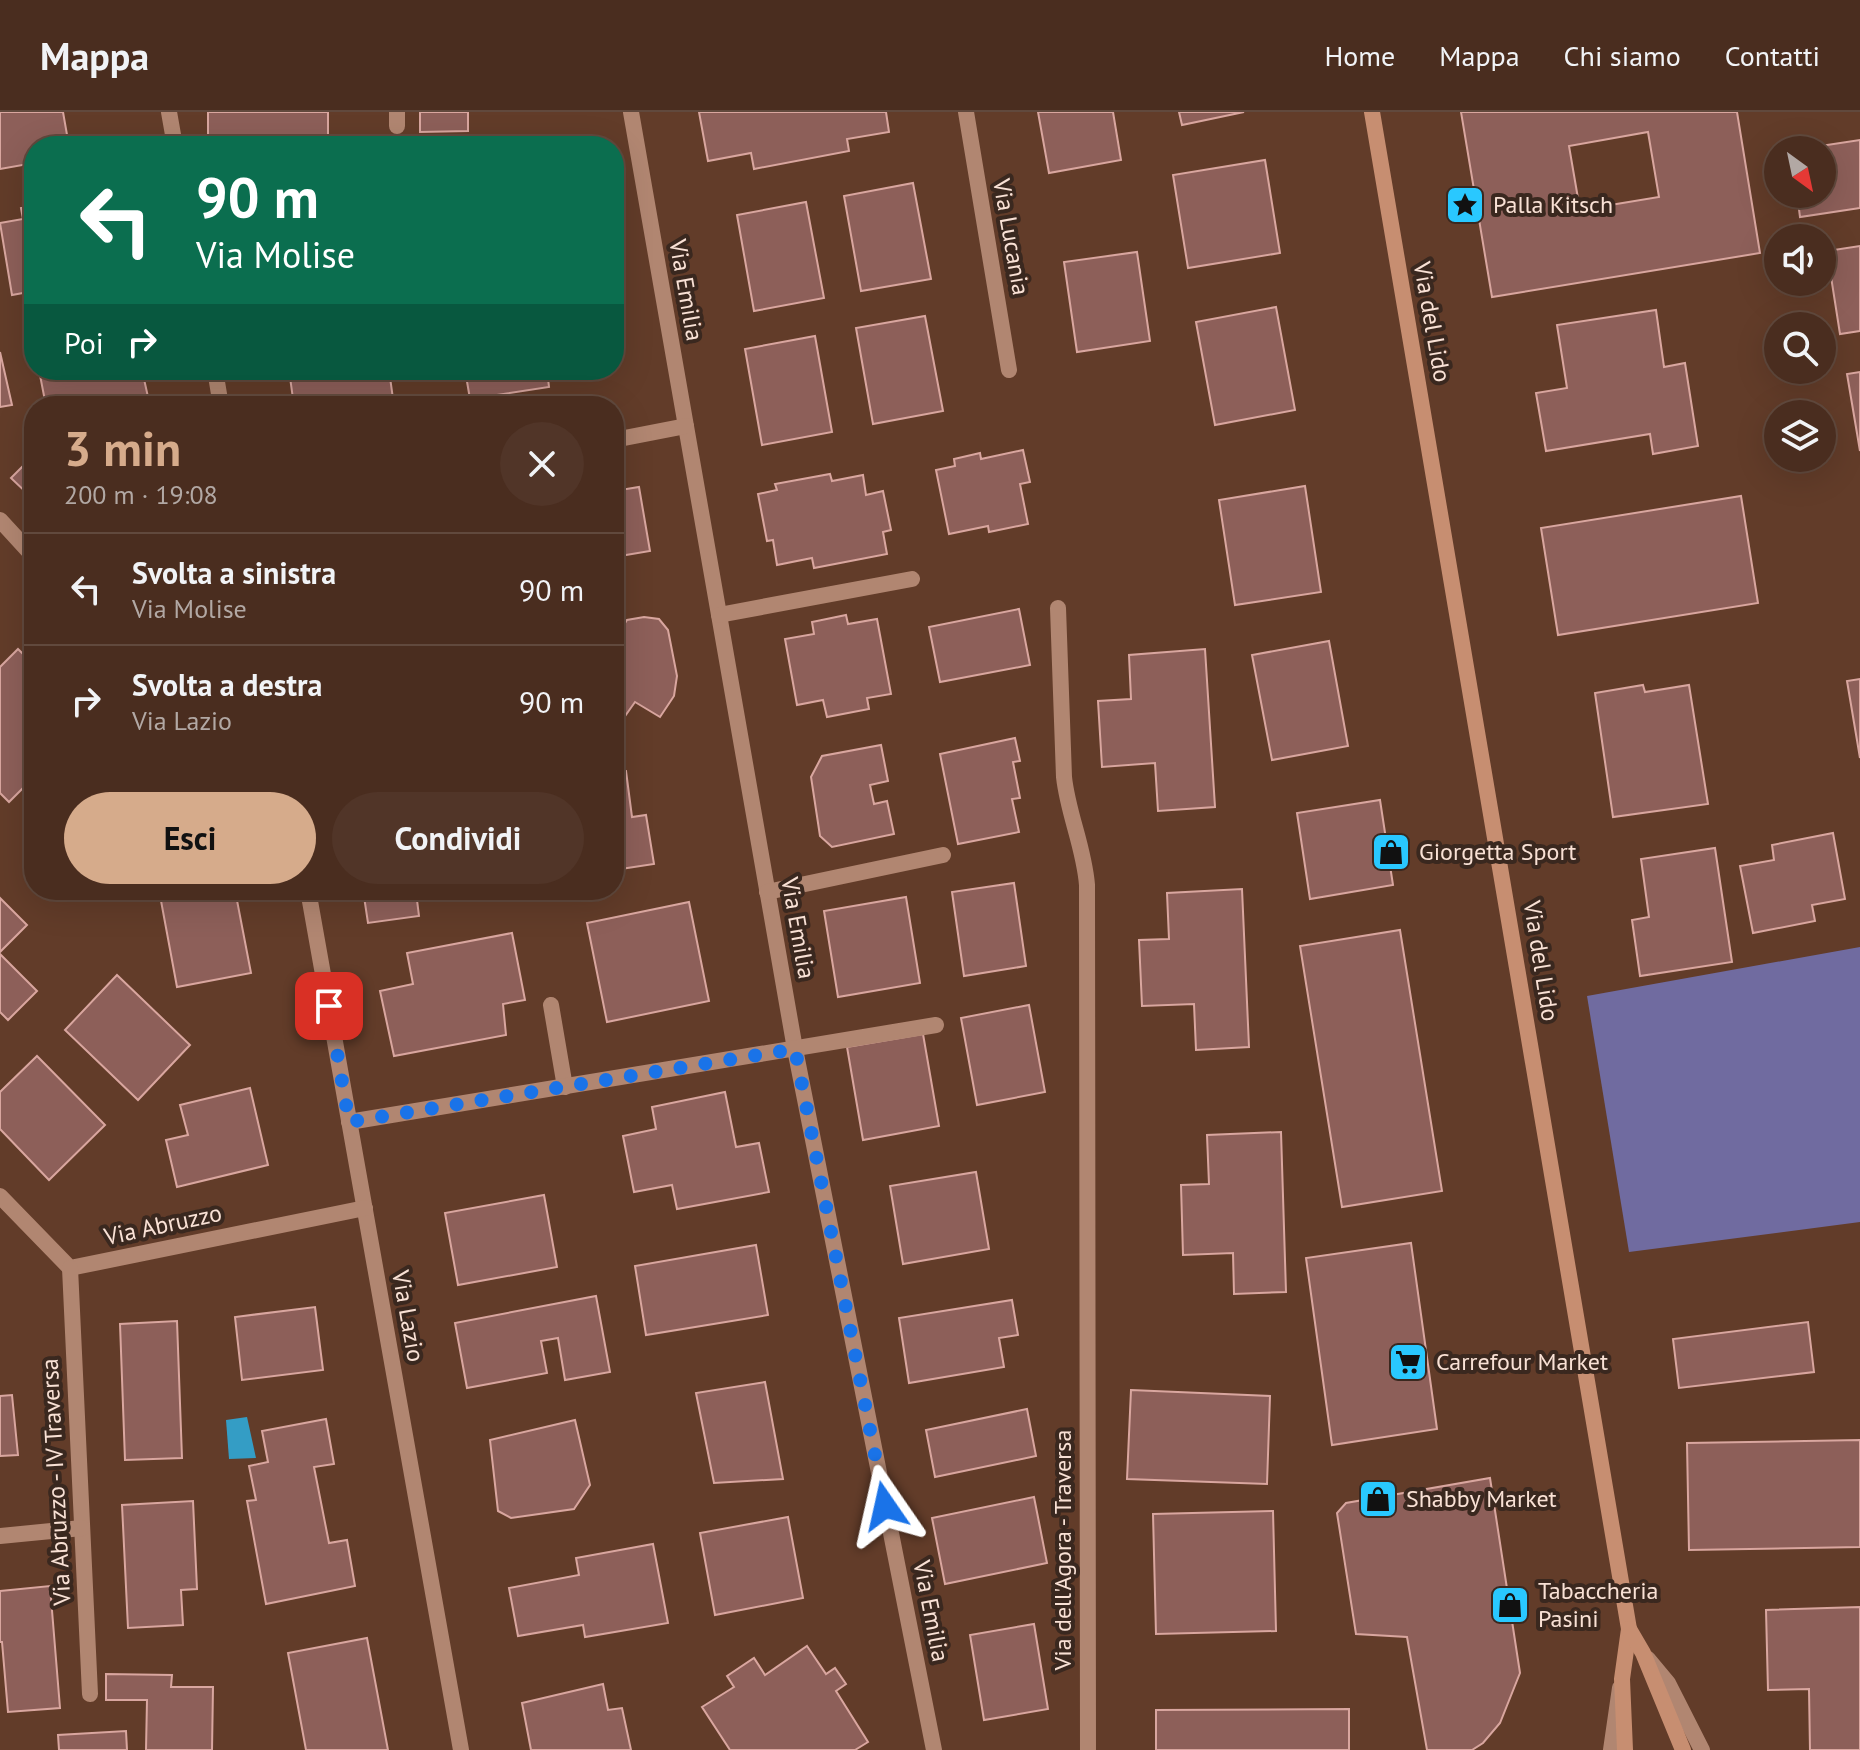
<!DOCTYPE html>
<html lang="it">
<meta charset="utf-8">
<style>
:root{--surface:#4a2d1f;--page:#513528;--text:#f1f3f6;--muted:#b2a8a4;--line:#61493d;--accent:#d6ab8b}
body{margin:0;font-family:"PT Sans",sans-serif;background:var(--page);color:var(--text);height:100vh;display:flex;flex-direction:column;font-size:30px;white-space:nowrap}
*{box-sizing:border-box;margin:0}
p{font-size:26px;color:var(--muted)}
.icon{flex:none;width:44px;height:44px;fill:none;stroke:currentColor;stroke-width:2;stroke-linecap:round;stroke-linejoin:round}
.map{position:relative;flex:1;overflow:hidden}
.drawer{position:absolute;left:24px;top:284px;width:600px;height:504px;display:flex;flex-direction:column;background:var(--surface);border-radius:32px;box-shadow:0 8px 32px #0002,0 0 0 2px var(--line)}
.drawer>*{flex:none}
.top-card{position:absolute;left:24px;top:24px;width:600px;height:244px;border-radius:32px;box-shadow:0 8px 32px #0002,0 0 0 2px var(--line);background:#0b6e4f;color:#fff;overflow:hidden}
.needle{width:52px;rotate:147deg}
.buttons{position:absolute;left:1764px;top:24px;display:grid;gap:16px}
.buttons a{display:grid;place-items:center;width:72px;height:72px;border-radius:50%;background:var(--surface);box-shadow:0 8px 32px #0002,0 0 0 2px var(--line);font-size:40px}
.pin{position:absolute;display:grid;place-items:center;width:68px;height:68px;color:#fff;margin:-34px;border-radius:16px;box-shadow:0 4px 12px #0006}
.me{position:absolute;width:88px;margin:-44px;rotate:349deg;stroke-linejoin:round;filter:drop-shadow(0 0 6px #0008)}
.turn{display:flex;align-items:center;gap:28px;height:168px;padding:0 40px;font-size:36px}
.turn .icon{width:104px;height:104px;stroke-width:2.5}
.turn b{display:block;font-size:56px;line-height:68px}
.then{display:flex;align-items:center;height:76px;padding:0 40px;background:#0003;gap:16px;font-size:30px}
.round{display:grid;place-items:center;flex:none;width:84px;height:84px;border-radius:42px;background:var(--page)}
.summary{display:flex;align-items:center;justify-content:space-between;height:136px;padding:0 40px}
h1{font-size:48px;font-weight:800;line-height:60px;color:var(--accent)}
.cta{display:flex;gap:16px;margin-top:auto;padding:16px 40px}
.cta a{flex:1;height:92px;border-radius:48px;background:var(--accent);color:#111;font-size:32px;font-weight:800;line-height:92px;text-align:center}
.cta a+a{background:var(--page);color:var(--text)}
ul{padding:0;list-style:none}
li{display:flex;align-items:center;gap:24px;height:112px;padding:0 40px;border-top:2px solid var(--line)}
li div{flex:1}
li b{display:block;font-size:30px}
li em{font-style:normal}
header{display:flex;align-items:center;gap:48px;box-sizing:border-box;height:112px;padding:0 40px;background:var(--surface);border-bottom:2px solid var(--line)}
header strong{font-size:38px}
nav{display:flex;gap:44px;margin-inline-start:auto;font-size:28px}
.map>svg:first-child{display:block}
.green{fill:#706ba0}
.water{fill:#349dc5}
.building{fill:#8d5f59;stroke:#d9a69f;stroke-width:2;fill-rule:evenodd}
.lines{fill:none;stroke-linecap:round;stroke-linejoin:round}
.minor{stroke:#b18671;stroke-width:16}
.tertiary{stroke:#b18671;stroke-width:16}
.secondary{stroke:#c78e71;stroke-width:16}
.route{stroke:#1a73e8;stroke-width:14;stroke-dasharray:0 25.2}
.labels{text-anchor:middle;stroke-width:8;stroke-linejoin:round;paint-order:stroke}
.poi-label{font-size:24px;fill:#f9e1d5;stroke:#3a281f;text-anchor:start}
.street-label{font-size:24px;fill:#f9e1d5;stroke:#3a281f}
</style>
<header>
<strong>Mappa</strong>
<nav><a>Home</a><a>Mappa</a><a>Chi siamo</a><a>Contatti</a></nav>
</header>
<div class="map">
<svg width="1860" height="1638" viewBox="0 0 1860 1638">
<rect width="100%" height="100%" fill="#623c29"/>
<!-- green -->
<polygon class="green" points="1860,835 1860,1110 1629,1140 1587,884"/>
<!-- water -->
<polygon class="water" points="247,1305 256,1346 229,1347 226,1308"/>
<!-- building -->
<g class="building">
<polygon points="0,0 63,0 69,34 34,34 34,51 0,57"/>
<polygon points="208,0 328,0 328,28 259,28 259,34 208,34"/>
<polygon points="420,0 468,0 468,19 420,20"/>
<polygon points="699,0 886,0 889,20 847,27 849,39 754,57 751,41 708,49"/>
<polygon points="1038,0 1113,0 1121,48 1049,61"/>
<polygon points="1179,0 1244,0 1182,13"/>
<path d="M1461,0H1737L1760,141L1492,185ZM1648,20L1659,85L1580,98L1569,34Z"/>
<polygon points="1860,28 1860,96 1800,105 1797,82 1822,82 1822,38 1794,38"/>
<polygon points="1265,48 1280,141 1188,156 1173,63"/>
<polygon points="913,71 931,167 861,179 844,84"/>
<polygon points="806,90 824,186 754,199 737,103"/>
<polygon points="34,94 34,179 12,183 0,111 23,107 21,96"/>
<polygon points="1860,134 1860,219 1840,222 1827,139"/>
<polygon points="1137,140 1150,229 1077,240 1064,150"/>
<polygon points="1276,195 1295,298 1215,313 1196,210"/>
<polygon points="1656,198 1664,255 1685,251 1698,334 1653,342 1650,322 1546,339 1536,281 1567,276 1557,213"/>
<polygon points="925,204 943,299 873,312 856,216"/>
<polygon points="815,224 832,320 762,333 745,237"/>
<polygon points="0,240 12,293 0,295"/>
<polygon points="39,258 142,258 150,294 46,294"/>
<polygon points="289,258 389,258 394,294 294,294"/>
<polygon points="465,258 547,258 549,275 470,287"/>
<polygon points="1860,260 1860,339 1847,262"/>
<polygon points="1023,338 1030,370 1020,372 1028,412 989,420 988,414 949,422 936,358 955,354 954,347 980,341 981,347"/>
<polygon points="25,352 30,357 34,353 34,388 11,366"/>
<polygon points="830,362 832,369 863,363 866,383 883,379 891,418 883,420 887,442 814,456 812,446 777,453 773,428 767,429 758,382 777,378 775,372"/>
<polygon points="1305,374 1321,480 1235,493 1219,388"/>
<polygon points="639,375 650,439 614,445 614,379"/>
<polygon points="1741,384 1758,491 1558,523 1541,416"/>
<polygon points="1019,497 1030,553 940,570 929,515"/>
<polygon points="846,503 848,512 877,507 891,582 867,586 869,597 827,605 823,588 797,593 785,527 814,522 812,510"/>
<polygon points="644,505 659,507 668,518 677,564 674,584 660,605 635,590 623,607 614,612 614,518 620,519 627,508"/>
<polygon points="1329,529 1348,634 1272,648 1252,543"/>
<polygon points="18,537 34,553 34,665 9,690 0,681 0,555"/>
<polygon points="1205,537 1215,695 1158,699 1155,651 1102,655 1098,589 1131,587 1129,543"/>
<polygon points="1860,567 1860,646 1847,569"/>
<polygon points="1643,573 1645,580 1689,573 1708,692 1613,705 1595,581"/>
<polygon points="1015,626 1020,649 1013,650 1020,686 1012,687 1019,720 958,732 940,642"/>
<polygon points="881,633 888,669 870,673 874,692 887,689 894,722 832,735 820,724 811,665 822,644"/>
<polygon points="626,659 632,705 646,703 654,752 614,758 614,660"/>
<polygon points="1380,688 1393,773 1310,787 1297,701"/>
<polygon points="1833,721 1845,787 1812,793 1815,809 1753,821 1740,754 1774,748 1772,733"/>
<polygon points="1715,736 1732,850 1640,864 1632,808 1649,805 1641,747"/>
<polygon points="1014,771 1026,854 964,864 952,780"/>
<polygon points="1242,777 1249,935 1196,938 1194,892 1142,894 1139,828 1169,827 1167,781"/>
<polygon points="159,778 235,778 251,861 177,875"/>
<polygon points="363,778 464,778 465,780 417,788 419,804 368,811"/>
<polygon points="906,785 920,871 838,885 824,799"/>
<polygon points="0,786 27,813 0,840"/>
<polygon points="689,790 709,889 607,910 587,811"/>
<polygon points="1400,818 1442,1079 1342,1095 1300,834"/>
<polygon points="512,821 525,888 503,892 506,923 394,944 380,879 413,872 407,841"/>
<polygon points="0,842 37,879 8,908 0,900"/>
<polygon points="117,863 190,933 138,988 65,918"/>
<polygon points="1029,893 1045,980 977,993 961,906"/>
<polygon points="923,922 939,1014 863,1028 847,935"/>
<polygon points="37,944 105,1013 49,1068 0,1017 0,980"/>
<polygon points="250,976 268,1053 177,1075 166,1028 188,1023 180,993"/>
<polygon points="725,980 736,1035 759,1031 769,1080 677,1097 672,1073 634,1080 623,1024 656,1017 652,995"/>
<polygon points="1281,1020 1286,1180 1234,1182 1233,1141 1183,1143 1181,1073 1209,1072 1207,1023"/>
<polygon points="976,1060 989,1137 903,1152 890,1074"/>
<polygon points="544,1083 557,1155 458,1173 445,1101"/>
<polygon points="1411,1131 1437,1317 1332,1333 1306,1146"/>
<polygon points="756,1133 768,1203 646,1223 635,1154"/>
<polygon points="596,1184 610,1260 565,1268 558,1226 541,1229 547,1261 467,1276 455,1211"/>
<polygon points="1012,1188 1018,1223 999,1226 1004,1255 909,1271 899,1206"/>
<polygon points="315,1195 323,1258 242,1268 235,1205"/>
<polygon points="177,1209 182,1346 125,1348 120,1212"/>
<polygon points="1808,1210 1814,1260 1679,1276 1673,1227"/>
<polygon points="765,1270 783,1367 714,1371 696,1281"/>
<polygon points="1131,1278 1270,1284 1267,1372 1127,1367"/>
<polygon points="12,1283 18,1343 0,1344 0,1284"/>
<polygon points="1027,1297 1036,1344 935,1365 926,1318"/>
<polygon points="326,1307 334,1352 314,1355 329,1431 347,1428 355,1474 266,1492 247,1389 256,1388 249,1354 268,1350 262,1319"/>
<polygon points="575,1308 590,1373 574,1397 511,1406 498,1399 490,1328"/>
<polygon points="1860,1328 1860,1435 1689,1438 1687,1331"/>
<polygon points="1490,1366 1520,1561 1500,1611 1483,1631 1472,1638 1427,1638 1407,1525 1356,1522 1337,1401 1346,1391"/>
<polygon points="1034,1385 1047,1451 945,1472 932,1406"/>
<polygon points="193,1389 197,1477 181,1478 183,1513 128,1516 122,1393"/>
<polygon points="1273,1399 1276,1519 1156,1522 1153,1402"/>
<polygon points="788,1405 803,1486 715,1503 700,1421"/>
<polygon points="653,1432 668,1511 585,1525 583,1513 518,1524 509,1476 579,1463 576,1446"/>
<polygon points="50,1474 60,1596 8,1600 2,1530 0,1530 0,1479"/>
<polygon points="1860,1495 1860,1638 1810,1638 1809,1577 1768,1578 1766,1498"/>
<polygon points="1034,1512 1048,1597 984,1608 970,1523"/>
<polygon points="367,1526 388,1638 306,1638 288,1541"/>
<polygon points="807,1534 826,1562 835,1556 846,1572 836,1579 868,1630 855,1638 730,1638 702,1595 734,1575 727,1564 754,1546 765,1563"/>
<polygon points="106,1562 172,1563 171,1575 213,1575 212,1638 146,1638 147,1588 106,1588"/>
<polygon points="603,1572 608,1598 622,1596 631,1638 531,1638 522,1591"/>
<polygon points="1349,1597 1349,1638 1156,1638 1156,1598"/>
<polygon points="126,1619 127,1638 59,1638 58,1623"/>
</g>
<g class="lines">
<!-- minor -->
<g class="minor">
<polyline points="169,0 175,34"/>
<polyline points="397,0 397,14"/>
<polyline points="631,0 795,937 934,1638"/>
<polyline points="966,0 1009,258"/>
<polyline points="215,258 221,294"/>
<polyline points="614,328 686,314"/>
<polyline points="0,408 34,445"/>
<path d="M1058,496L1064,665C1068,702 1084,735 1087,773L1088,1638"/>
<polyline points="719,503 912,467"/>
<polyline points="308,778 461,1638"/>
<polyline points="767,780 943,743"/>
<polyline points="551,893 565,975"/>
<polyline points="349,1010 936,913"/>
<polyline points="0,1084 70,1156 365,1096"/>
<polyline points="70,1156 90,1582"/>
<polyline points="0,1424 82,1416"/>
<polyline points="1648,1547 1668,1571 1702,1638"/>
</g>
<!-- tertiary -->
<polyline class="tertiary" points="1611,1638 1620,1576"/>
<!-- secondary -->
<g class="secondary">
<polyline points="1372,0 1629,1517 1622,1567 1625,1638"/>
<polyline points="1629,1517 1643,1541 1683,1638"/>
</g>
</g>
<g class="lines">
<!-- route -->
<polyline class="route" points="329,894 349,1010 795,937 885,1394"/>
</g>
<!-- icons -->
<defs>
<g id="sight-square" transform="scale(2)"><rect x="-9" y="-9" width="18" height="18" rx="4" fill="#29c8ff" stroke="#3a281f"/><path d="M0-6L1.8-2.2L6-1.7L2.9 1.2L3.7 5.4L0 3.3L-3.7 5.4L-2.9 1.2L-6-1.7L-1.8-2.2Z" fill="#111"/></g>
<g id="shop-square" transform="scale(2)"><rect x="-9" y="-9" width="18" height="18" rx="4" fill="#29c8ff" stroke="#3a281f"/><path d="M-5-2.5h2.3a2.7 3.5 0 0 1 5.4 0H5L5.5 6h-11ZM-1.5-2.5h3a1.5 2.3 0 0 0-3 0Z" fill="#111"/></g>
<g id="supermarket-square" transform="scale(2)"><rect x="-9" y="-9" width="18" height="18" rx="4" fill="#29c8ff" stroke="#3a281f"/><path d="M-6-5.5h2.5l.6 2H6L4.5 2H-2.5L-4.4-4H-6ZM-1.5 3.2a1.3 1.3 0 1 0 .1 0ZM3 3.2a1.3 1.3 0 1 0 .1 0Z" fill="#111"/></g>
</defs>
<g fill-rule="evenodd">
<use href="#sight-square" x="1465" y="93"/>
<use href="#shop-square" x="1391" y="740"/>
<use href="#supermarket-square" x="1408" y="1250"/>
<use href="#shop-square" x="1378" y="1387"/>
<use href="#shop-square" x="1510" y="1493"/>
</g>
<g class="labels">
<!-- poi labels -->
<g class="poi-label">
<text x="1493" y="101">Palla Kitsch</text>
<text x="1419" y="748">Giorgetta Sport</text>
<text x="1436" y="1258">Carrefour Market</text>
<text x="1406" y="1395">Shabby Market</text>
<text x="1538" y="1487">Tabaccheria<tspan x="1538" dy="28">Pasini</tspan></text>
</g>
<!-- street labels -->
<g class="street-label">
<text transform="translate(1011 125) rotate(80)" y="8">Via Lucania</text>
<text transform="translate(686 178) rotate(80)" y="8">Via Emilia</text>
<text transform="translate(1432 210) rotate(80)" y="8">Via del Lido</text>
<text transform="translate(798 816) rotate(80)" y="8">Via Emilia</text>
<text transform="translate(1541 849) rotate(81)" y="8">Via del Lido</text>
<text transform="translate(163 1113) rotate(-12)" y="8">Via Abruzzo</text>
<text transform="translate(408 1204) rotate(80)" y="8">Via Lazio</text>
<text transform="translate(56 1370) rotate(-93)" y="8">Via Abruzzo - IV Traversa</text>
<text transform="translate(1063 1438) rotate(-90)" y="8">Via dell'Agora - Traversa</text>
<text transform="translate(931 1499) rotate(79)" y="8">Via Emilia</text>
</g>
</g>
</svg>
<div class="buttons">
<a><svg class="needle" viewBox="-14 -14 28 28"><path d="M0-13l5 13h-10z" fill="#e53935"/><path d="M0 13l5-13h-10z" fill="#b2a8a4"/></svg></a>
<a><svg class="icon" aria-label="sound" viewBox="0 0 24 24"><path d="M4 9h4l5-4v14l-5-4H4zM17 9q2 3 0 6"/></svg></a>
<a><svg class="icon" aria-label="search" viewBox="0 0 24 24"><circle cx="10" cy="10" r="6"/><path d="M15 15l6 6"/></svg></a>
<a><svg class="icon" aria-label="layers" viewBox="0 0 24 24"><path d="M12 4l9 5-9 5-9-5zM3 14l9 5 9-5"/></svg></a>
</div>
<div class="pin" style="left:329px;top:894px;background:#d93025"><svg class="icon" aria-label="arrive" viewBox="0 0 24 24"><path d="M6 21V4h12l-3 4 3 4H6"/></svg></div>
<svg class="me" style="left:885px;top:1394px" viewBox="-20 -20 40 40"><path d="M0-17L14 15 0 8-14 15z" fill="#1a73e8" stroke="#fff" stroke-width="4"/></svg>
<div class="top-card">
<div class="turn"><svg class="icon" aria-label="left" viewBox="0 0 24 24"><path d="M17 20v-9H6M10 6l-5 5 5 5"/></svg><div><b>90 m</b>Via Molise</div></div>
<div class="then">Poi<svg class="icon" aria-label="right" viewBox="0 0 24 24"><path d="M7 20v-9h11M14 6l5 5-5 5"/></svg></div>
</div>
<section class="drawer">
<div class="summary"><div><h1>3 min</h1><p>200 m · 19:08</p></div><a class="round"><svg class="icon" aria-label="close" viewBox="0 0 24 24"><path d="M6 6l12 12M18 6L6 18"/></svg></a></div>
<ul>
<li><svg class="icon" aria-label="left" viewBox="0 0 24 24"><path d="M17 20v-9H6M10 6l-5 5 5 5"/></svg><div><b>Svolta a sinistra</b><p>Via Molise</p></div><em>90 m</em></li>
<li><svg class="icon" aria-label="right" viewBox="0 0 24 24"><path d="M7 20v-9h11M14 6l5 5-5 5"/></svg><div><b>Svolta a destra</b><p>Via Lazio</p></div><em>90 m</em></li>
</ul>
<div class="cta"><a>Esci</a><a>Condividi</a></div>
</section>
</div>
